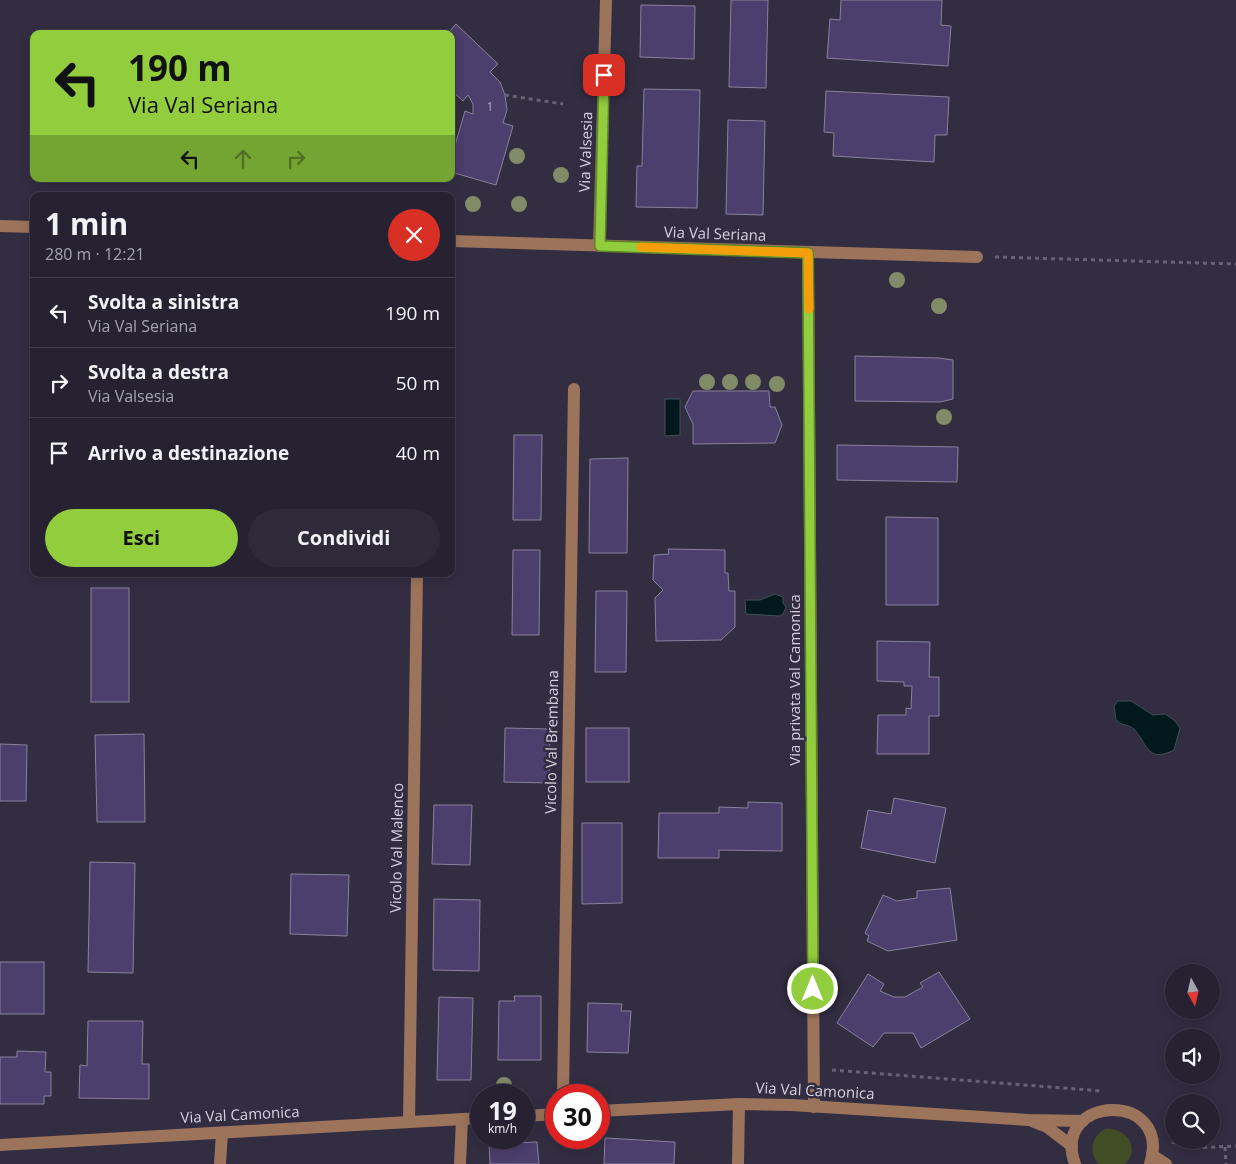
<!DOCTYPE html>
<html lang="it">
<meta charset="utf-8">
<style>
:root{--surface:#262232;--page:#2e2a3a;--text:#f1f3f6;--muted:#a4a4ac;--line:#423f4d;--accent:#92cd3e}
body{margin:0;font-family:"Open Sans",sans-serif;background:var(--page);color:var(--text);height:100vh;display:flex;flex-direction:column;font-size:19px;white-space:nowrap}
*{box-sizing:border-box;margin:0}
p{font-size:16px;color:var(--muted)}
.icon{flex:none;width:28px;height:28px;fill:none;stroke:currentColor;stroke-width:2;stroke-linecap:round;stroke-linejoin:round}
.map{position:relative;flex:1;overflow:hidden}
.panel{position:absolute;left:30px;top:192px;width:425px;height:385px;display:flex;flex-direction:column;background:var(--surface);border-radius:10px;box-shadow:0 2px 12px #0003,0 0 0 1px var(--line)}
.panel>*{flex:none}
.guide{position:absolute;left:30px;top:30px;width:425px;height:152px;border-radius:10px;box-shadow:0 2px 12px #0003,0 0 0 1px var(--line);background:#92cd3e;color:#111;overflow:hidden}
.needle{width:32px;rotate:172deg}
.fabs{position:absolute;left:1165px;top:964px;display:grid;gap:10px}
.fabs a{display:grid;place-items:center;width:55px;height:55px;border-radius:50%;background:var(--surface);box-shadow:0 2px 12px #0003,0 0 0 1px var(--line);font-size:25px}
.speed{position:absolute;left:470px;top:1084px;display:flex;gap:10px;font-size:25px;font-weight:700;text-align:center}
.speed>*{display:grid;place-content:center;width:65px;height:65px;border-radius:50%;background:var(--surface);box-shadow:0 2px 12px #0003,0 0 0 1px var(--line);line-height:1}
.speed small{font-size:12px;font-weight:400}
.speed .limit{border:8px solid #d22;background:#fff;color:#111}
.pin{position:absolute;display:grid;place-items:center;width:42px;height:42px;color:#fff;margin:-21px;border-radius:10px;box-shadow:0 2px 8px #0006}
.me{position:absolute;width:55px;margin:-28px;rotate:0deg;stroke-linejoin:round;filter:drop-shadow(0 0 4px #0008)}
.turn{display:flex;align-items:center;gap:18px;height:105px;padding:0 15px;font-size:22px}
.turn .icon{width:65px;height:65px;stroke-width:2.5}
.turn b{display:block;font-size:35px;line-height:42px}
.lanes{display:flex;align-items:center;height:48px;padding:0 15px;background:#0003;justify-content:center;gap:25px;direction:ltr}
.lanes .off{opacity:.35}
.round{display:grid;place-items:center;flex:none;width:52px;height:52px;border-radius:26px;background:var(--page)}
.overview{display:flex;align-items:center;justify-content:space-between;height:85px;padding:0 15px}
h1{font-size:30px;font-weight:700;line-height:38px}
.button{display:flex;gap:10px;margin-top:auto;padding:10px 15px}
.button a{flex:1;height:58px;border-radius:30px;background:var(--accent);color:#111;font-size:20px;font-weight:700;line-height:58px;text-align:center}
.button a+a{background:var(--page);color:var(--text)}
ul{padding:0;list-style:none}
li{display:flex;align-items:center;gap:15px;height:70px;padding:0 15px;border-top:1px solid var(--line)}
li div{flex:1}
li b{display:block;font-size:19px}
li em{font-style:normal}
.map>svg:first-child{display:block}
.green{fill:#434d25}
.water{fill:#01191c;stroke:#405056}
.building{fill:#4c3e6d;stroke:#89829b}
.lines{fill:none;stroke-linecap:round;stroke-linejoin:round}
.path{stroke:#676275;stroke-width:3;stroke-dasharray:4 4;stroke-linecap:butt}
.minor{stroke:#9c745b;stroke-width:12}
.tree{fill:#828b67}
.route-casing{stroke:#5f8528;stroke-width:12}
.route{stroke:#92cd3e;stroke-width:9}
.slow{stroke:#f59e0b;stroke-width:9}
.labels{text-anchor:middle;stroke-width:5;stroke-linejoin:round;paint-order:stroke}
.number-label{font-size:12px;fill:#b2acc2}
.street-label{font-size:15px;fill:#d4d0de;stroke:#332d42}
</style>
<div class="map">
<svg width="1236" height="1164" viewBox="0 0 1236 1164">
<rect width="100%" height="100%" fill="#332d42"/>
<!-- green -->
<path class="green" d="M1105,1129C1125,1127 1142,1148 1125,1164H1099C1088,1152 1091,1137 1105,1129Z"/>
<!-- water -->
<g class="water">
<polygon points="665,399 680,399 680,435 665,436"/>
<polygon points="775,594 783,597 783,603 786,607 783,614 779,616 746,614 745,600 760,600"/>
<path d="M1118,701H1131L1153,715L1165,714L1174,720L1180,728L1174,750C1147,764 1147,743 1134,729C1128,724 1121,726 1116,720L1114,706Z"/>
</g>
<!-- building -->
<g class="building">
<polygon points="731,0 768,0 766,88 729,87"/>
<polygon points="841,0 942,0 941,25 951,26 948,66 827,58 830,19 840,20"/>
<polygon points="641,5 695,6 694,59 640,57"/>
<polygon points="456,24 498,64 490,72 500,82 505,95 507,110 503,123 513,126 496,185 451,172 451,159 465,111 473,114 473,104 468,95 463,101 451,90 451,34 447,34"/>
<polygon points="644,89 700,90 697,208 636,207 637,166 642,166"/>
<polygon points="826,91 949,97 947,135 935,135 934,162 833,156 834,133 824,132"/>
<polygon points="728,120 765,121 763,215 726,214"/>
<polygon points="855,356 939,358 953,360 953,399 940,402 855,401"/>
<polygon points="693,391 769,391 770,407 775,407 782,425 775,443 693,444 693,424 685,407"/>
<polygon points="514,435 542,435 541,520 513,520"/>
<polygon points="837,445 958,447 957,482 837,480"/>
<polygon points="628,458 627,553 589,553 590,459"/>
<polygon points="886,517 938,518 938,605 886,605"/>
<polygon points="668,549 725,550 725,573 728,573 729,591 735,591 735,627 721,640 656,641 655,598 663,590 653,580 654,555 669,554"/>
<polygon points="513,550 540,550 539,635 512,635"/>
<rect x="91" y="588" width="38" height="114"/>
<polygon points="596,591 627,591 626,672 595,672"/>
<polygon points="877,641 930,642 929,677 939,677 939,716 929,716 929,754 877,754 878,715 906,715 906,708 911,709 912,686 904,686 904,682 877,681"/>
<polygon points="505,728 550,729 549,783 504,782"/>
<rect x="586" y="728" width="43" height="54"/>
<polygon points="144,734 145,822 97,822 95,735"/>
<polygon points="0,744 27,745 26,801 0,801"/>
<polygon points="894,798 946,808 935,863 861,848 868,810 891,814"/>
<polygon points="748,802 782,803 782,851 719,850 719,858 658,858 659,813 719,813 719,807 748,808"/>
<polygon points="434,805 472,805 470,865 432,864"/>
<polygon points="582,823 622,823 622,903 582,904"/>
<polygon points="90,862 135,863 133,973 88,972"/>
<polygon points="291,874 349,875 347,936 290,934"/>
<polygon points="950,888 957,940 888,951 867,941 869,936 865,933 883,895 897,901 917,898 917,891"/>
<polygon points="434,899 480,900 479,971 433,970"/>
<rect x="0" y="962" width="44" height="52"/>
<polygon points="939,972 970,1019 921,1048 913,1033 884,1033 873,1047 837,1023 868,974 884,984 880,991 894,997 905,997 923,987 920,983"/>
<polygon points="514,996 541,996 541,1060 498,1060 499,1001 515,1001"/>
<polygon points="439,997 473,998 471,1080 437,1080"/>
<polygon points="588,1003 622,1004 621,1011 631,1011 628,1053 587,1052"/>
<polygon points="88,1021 143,1021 142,1064 149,1064 149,1099 79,1098 80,1065 87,1066"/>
<polygon points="17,1051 46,1052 45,1072 51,1072 51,1096 44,1096 44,1104 0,1104 0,1057 17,1057"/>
<polygon points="605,1138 675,1142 674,1164 604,1164"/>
<polygon points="537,1142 539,1164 490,1164 489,1144"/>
</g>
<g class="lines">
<!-- path -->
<g class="path">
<polyline points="505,95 563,104"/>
<polyline points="995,257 1236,264"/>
<polyline points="832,1070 1102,1091"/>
<polyline points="1172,1142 1192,1148 1236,1146"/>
<polyline points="1225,1147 1226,1164"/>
</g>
<!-- minor -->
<g class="minor">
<polyline points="0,226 34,227"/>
<polyline points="451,241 977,257"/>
<polyline points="599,246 606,0"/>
<polyline points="808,253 814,1107"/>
<polyline points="563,1095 574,389"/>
<polyline points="599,1111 739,1104 792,1105 1029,1120 1083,1121"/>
<polyline points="524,1116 556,1114"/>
<polyline points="409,1122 417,574"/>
<polyline points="1034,1122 1047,1127 1072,1146"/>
<polyline points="0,1145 481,1118"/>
<polyline points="1152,1155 1166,1164"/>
<polyline points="220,1164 222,1133"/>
<polyline points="460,1164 462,1119"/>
<polyline points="738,1164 739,1104"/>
<path d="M1075,1164C1050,1094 1173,1090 1150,1164"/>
</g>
</g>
<!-- trees -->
<g class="tree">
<circle cx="517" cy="156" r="8"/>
<circle cx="561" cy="175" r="8"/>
<circle cx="473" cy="204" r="8"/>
<circle cx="519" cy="204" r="8"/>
<circle cx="897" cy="280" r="8"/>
<circle cx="939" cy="306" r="8"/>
<circle cx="707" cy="382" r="8"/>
<circle cx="730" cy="382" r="8"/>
<circle cx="753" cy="382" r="8"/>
<circle cx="777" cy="384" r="8"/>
<circle cx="944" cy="417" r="8"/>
<circle cx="504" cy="1085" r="8"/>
</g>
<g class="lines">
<!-- route casing -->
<g class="route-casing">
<polyline id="route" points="604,75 600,246 808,253 813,989"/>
</g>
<!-- route -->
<use href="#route" class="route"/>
<!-- slow -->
<polyline class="slow" points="641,247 808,253 809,309"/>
</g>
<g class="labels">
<!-- number labels -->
<g class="number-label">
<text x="490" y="111">1</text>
</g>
<!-- street labels -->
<g class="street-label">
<text transform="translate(586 152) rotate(-88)" y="5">Via Valsesia</text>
<text transform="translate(715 234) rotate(2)" y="5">Via Val Seriana</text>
<text transform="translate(795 680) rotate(-90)" y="5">Via privata Val Camonica</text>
<text transform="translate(552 742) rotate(-89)" y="5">Vicolo Val Brembana</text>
<text transform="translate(397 848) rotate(-89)" y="5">Vicolo Val Malenco</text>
<text transform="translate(815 1091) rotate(3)" y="5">Via Val Camonica</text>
<text transform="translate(240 1115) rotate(-3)" y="5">Via Val Camonica</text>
</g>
</g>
</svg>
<div class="fabs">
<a><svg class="needle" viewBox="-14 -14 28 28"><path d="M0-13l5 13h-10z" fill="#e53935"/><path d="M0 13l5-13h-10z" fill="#a4a4ac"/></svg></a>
<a><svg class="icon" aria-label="sound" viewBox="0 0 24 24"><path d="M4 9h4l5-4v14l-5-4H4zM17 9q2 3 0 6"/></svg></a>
<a><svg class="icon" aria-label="search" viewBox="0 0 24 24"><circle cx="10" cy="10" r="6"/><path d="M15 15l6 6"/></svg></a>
</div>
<div class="speed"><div>19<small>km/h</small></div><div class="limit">30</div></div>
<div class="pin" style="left:604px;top:75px;background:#d93025"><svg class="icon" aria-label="arrive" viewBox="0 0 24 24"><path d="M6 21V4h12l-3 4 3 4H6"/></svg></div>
<svg class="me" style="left:813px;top:989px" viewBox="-20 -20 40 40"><circle r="17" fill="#92cd3e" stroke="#fff" stroke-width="3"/><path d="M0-11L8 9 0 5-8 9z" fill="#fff"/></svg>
<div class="guide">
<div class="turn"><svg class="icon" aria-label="left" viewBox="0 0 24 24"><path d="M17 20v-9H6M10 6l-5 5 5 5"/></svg><div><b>190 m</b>Via Val Seriana</div></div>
<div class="lanes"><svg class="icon" aria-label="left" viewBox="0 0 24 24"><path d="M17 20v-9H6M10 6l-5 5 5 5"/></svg><svg class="icon off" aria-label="ahead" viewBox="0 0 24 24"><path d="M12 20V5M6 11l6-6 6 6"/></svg><svg class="icon off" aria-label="right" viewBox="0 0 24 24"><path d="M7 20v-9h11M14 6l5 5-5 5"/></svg></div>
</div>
<section class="panel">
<div class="overview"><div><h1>1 min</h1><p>280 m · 12:21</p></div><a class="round" style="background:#d93025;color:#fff"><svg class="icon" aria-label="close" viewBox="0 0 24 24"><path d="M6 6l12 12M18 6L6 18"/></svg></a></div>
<ul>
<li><svg class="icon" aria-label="left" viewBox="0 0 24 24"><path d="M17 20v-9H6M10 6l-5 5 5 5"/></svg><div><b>Svolta a sinistra</b><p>Via Val Seriana</p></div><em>190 m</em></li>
<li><svg class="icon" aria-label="right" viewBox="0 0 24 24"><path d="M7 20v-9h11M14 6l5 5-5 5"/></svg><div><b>Svolta a destra</b><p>Via Valsesia</p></div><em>50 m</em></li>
<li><svg class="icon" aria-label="arrive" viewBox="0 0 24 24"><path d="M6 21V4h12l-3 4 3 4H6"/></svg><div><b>Arrivo a destinazione</b></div><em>40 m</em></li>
</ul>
<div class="button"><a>Esci</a><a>Condividi</a></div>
</section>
</div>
